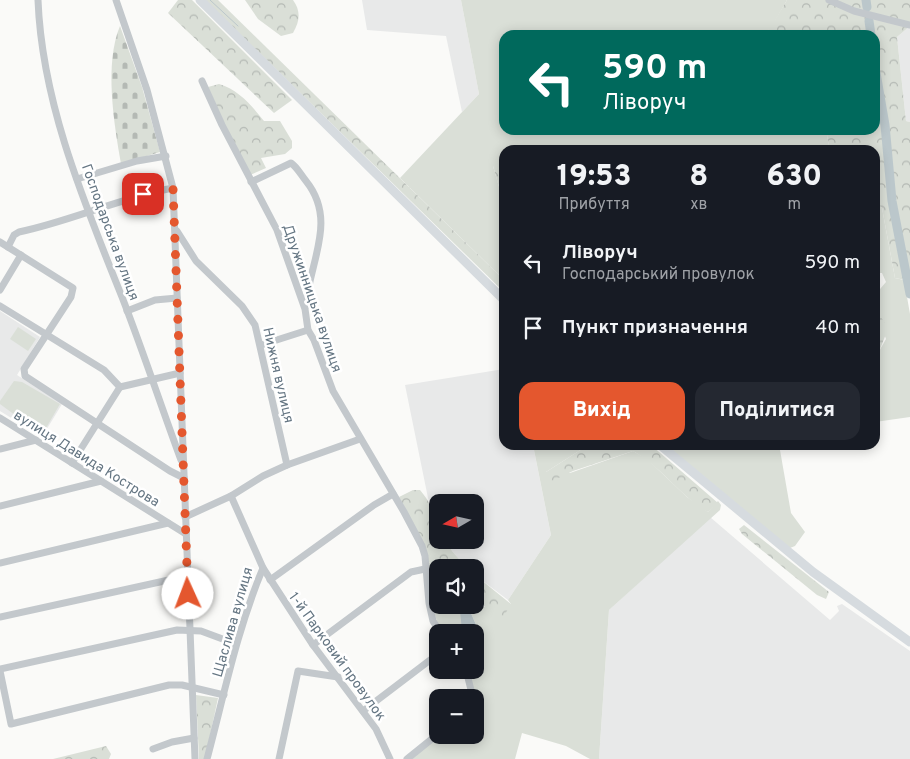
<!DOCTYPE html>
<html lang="uk">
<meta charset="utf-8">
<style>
:root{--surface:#171b24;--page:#242831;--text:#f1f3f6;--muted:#9ea1a6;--accent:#e4572e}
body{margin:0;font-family:Overpass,sans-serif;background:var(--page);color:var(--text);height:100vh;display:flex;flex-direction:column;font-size:19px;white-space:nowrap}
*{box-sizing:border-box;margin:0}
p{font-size:16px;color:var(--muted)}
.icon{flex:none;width:28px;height:28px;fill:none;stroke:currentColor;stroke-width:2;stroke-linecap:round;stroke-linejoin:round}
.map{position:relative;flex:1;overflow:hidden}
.sheet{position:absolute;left:499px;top:145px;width:381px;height:305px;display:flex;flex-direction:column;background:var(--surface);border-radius:15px;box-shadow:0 2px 12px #0003}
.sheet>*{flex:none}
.top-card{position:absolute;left:499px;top:30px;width:381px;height:105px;border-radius:15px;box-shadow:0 2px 12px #0003;background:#00695c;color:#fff;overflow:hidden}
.needle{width:32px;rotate:261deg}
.tools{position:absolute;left:429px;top:494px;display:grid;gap:10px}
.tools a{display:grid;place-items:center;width:55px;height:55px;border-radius:10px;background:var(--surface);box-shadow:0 2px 12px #0003;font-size:25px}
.pin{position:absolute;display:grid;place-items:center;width:42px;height:42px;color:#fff;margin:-21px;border-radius:10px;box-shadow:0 2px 8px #0006}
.me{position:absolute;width:55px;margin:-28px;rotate:358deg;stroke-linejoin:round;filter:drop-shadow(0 0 4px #0008)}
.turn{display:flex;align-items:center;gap:18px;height:105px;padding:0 20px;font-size:22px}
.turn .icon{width:65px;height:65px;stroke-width:2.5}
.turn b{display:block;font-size:35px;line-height:42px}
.eta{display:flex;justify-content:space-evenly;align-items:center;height:85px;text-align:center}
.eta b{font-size:30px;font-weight:800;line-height:35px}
.action{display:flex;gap:10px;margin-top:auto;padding:10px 20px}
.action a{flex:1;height:58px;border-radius:15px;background:var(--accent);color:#fff;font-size:20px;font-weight:800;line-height:58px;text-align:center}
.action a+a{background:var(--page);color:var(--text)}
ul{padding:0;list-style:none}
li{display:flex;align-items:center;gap:15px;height:65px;padding:0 20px}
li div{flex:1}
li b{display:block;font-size:19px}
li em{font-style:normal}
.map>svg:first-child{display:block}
.built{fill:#e8e9e9}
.green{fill:#dadfd7}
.forest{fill:url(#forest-crowns)}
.cemetery{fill:url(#cemetery-stones)}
.water{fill:#bbc7cb}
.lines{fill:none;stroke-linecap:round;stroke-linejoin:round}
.stream{stroke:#bbc7cb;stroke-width:1}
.river{stroke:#bbc7cb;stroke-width:9}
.minor{stroke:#c3c8cc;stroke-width:7}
.major{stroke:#d6dbdf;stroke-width:9}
.route{stroke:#e4572e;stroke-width:9;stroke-dasharray:0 16.2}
.labels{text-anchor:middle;stroke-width:5;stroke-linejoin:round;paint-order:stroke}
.street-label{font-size:14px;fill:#657683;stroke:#fff}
</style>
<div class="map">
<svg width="910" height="759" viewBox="0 0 910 759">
<defs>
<pattern id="forest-crowns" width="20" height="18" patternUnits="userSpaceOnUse" patternTransform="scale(1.25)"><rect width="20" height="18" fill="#dadfd7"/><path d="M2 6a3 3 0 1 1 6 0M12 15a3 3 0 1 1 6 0" fill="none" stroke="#b4b9b4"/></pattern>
<pattern id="cemetery-stones" width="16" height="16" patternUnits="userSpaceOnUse" patternTransform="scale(1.25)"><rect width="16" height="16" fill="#dadfd7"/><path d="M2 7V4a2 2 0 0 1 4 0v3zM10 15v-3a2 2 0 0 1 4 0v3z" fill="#b4b9b4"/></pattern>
</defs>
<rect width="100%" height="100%" fill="#fafaf8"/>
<!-- built -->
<g class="built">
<polygon points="362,0 461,0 479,94 462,112 446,36 367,30"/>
<polygon points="910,26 910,122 906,121 897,37"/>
<polygon points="0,311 40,337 17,375 62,404 42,437 0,411"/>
<polygon points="504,369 504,445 533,445 551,535 508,600 475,575 475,568 466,567 452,551 447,540 475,540 475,502 438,502 437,520 428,498 405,385"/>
<polygon points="710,517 830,620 839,611 837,606 842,604 910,651 910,759 599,759 609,610"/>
</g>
<!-- green -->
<g class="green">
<polygon points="461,0 787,0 771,28 762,35 504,35 504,130 826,130 830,150 504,150 504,166 493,166 504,204 504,280 400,178 479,94"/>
<polygon points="875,202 882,208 895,278 904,280 910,314 910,417 875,422 875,355 878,353 886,339 875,308 875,295 886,282 882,273 875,273"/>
<polygon points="18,327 36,339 28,351 10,339"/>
<polygon points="14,381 22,382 60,404 42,435 0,404 0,401"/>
<path d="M533,445H584L582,449L546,472L570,473L633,451L647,459L687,497L708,512L718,501L721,505L720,510L609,610L599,759H590L566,746L522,733L515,759H409L439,735H475L476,697L468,670H475V655L481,643L480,634L470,611L462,630L463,632H442C430,610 430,587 428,562L443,567L438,568V605H475V594L484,607L511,604L508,600L551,535Z"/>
<polygon points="666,445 784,445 780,450 791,513 805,532 795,546 790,548"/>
</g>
<!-- forest -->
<g class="forest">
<polygon points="178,0 192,0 292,100 274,113 168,13"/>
<polygon points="205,0 218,0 504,280 504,292"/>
<path d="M245,0H293C301,11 300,21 293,33L281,36L258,19Z"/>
<polygon points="787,0 910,0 910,26 897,37 906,121 910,122 910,281 895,278 882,208 875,202 875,150 830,150 826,130 875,130 875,35 762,35 770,28"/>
<path d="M219,84C239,90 251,105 264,121H280L292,141V148L285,154L261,158L266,168L250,175L239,156L208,87Z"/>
<polygon points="497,164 504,166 504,204 493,166"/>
<polygon points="875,307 888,329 878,354 875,355"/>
<path d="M584,445H651L718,503L708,512L704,510C678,493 660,466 633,451L573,471L548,483L545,478L546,472L582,449Z"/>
<path d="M413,490H420C433,505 437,520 438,540H447L452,551L466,567H443L428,562L424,544L399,497Z"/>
<polygon points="744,525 829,592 826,599 817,595 742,534 739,529"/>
<path d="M475,575L511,604L501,621H498C482,604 475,599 475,575Z"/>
<polygon points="196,695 218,698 205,759 199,759"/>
<polygon points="106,746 111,754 109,759 53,759"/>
</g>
<!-- cemetery -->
<path class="cemetery" d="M120,26L142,87L160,152L121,164C114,124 104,64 120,26Z"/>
<!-- water -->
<polygon class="water" points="463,608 470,611 480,634 481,643 475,655 475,632 463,632 462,630 460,611"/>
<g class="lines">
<!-- stream -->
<polyline class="stream" points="210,0 238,26"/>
<!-- river -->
<g class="river">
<polyline points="866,0 867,7"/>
<polyline points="869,21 871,35"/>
<polyline points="875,67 885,125 892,201 910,294"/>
</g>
<!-- minor -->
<g class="minor">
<path d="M38,0C42,103 84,202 122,297C143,351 161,406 181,460"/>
<polyline points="116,0 147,90 173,188 195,759"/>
<polyline points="829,0 854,11 910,25"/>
<polyline points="202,81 222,125 277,230 305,309 308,330 314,340 333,391 404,512 422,546 425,556 429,603 433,621 440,632"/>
<polyline points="77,179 137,161 166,156"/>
<path d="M251,182L291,163C297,167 301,175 306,181C338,221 309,262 306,306"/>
<polyline points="177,231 196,261 242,306 255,325 287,465"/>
<polyline points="0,242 73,288 71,297 24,369 25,376 170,471 184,478"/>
<path d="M8,247L14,235L19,232C71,221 120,198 173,188"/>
<polyline points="0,290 21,255"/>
<polyline points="0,306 104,370 120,387 180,373"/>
<polyline points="127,311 155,300 177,298"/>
<polyline points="261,345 308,330"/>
<polyline points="0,418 186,534"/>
<polyline points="0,449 36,440"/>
<polyline points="72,463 120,387"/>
<polyline points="0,506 101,481"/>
<polyline points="185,517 231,496 263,476 287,465 360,439"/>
<polyline points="0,563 168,523"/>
<polyline points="263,568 313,645 376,729 390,759"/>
<polyline points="270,580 374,505 393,494"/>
<polyline points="0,617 187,576"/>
<polyline points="313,645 411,572 425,569"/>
<polyline points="0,669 177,630 201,631 236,644"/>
<polyline points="466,670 473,698"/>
<polyline points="0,671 11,724 169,685 182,685 224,695"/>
<polyline points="363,711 438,654"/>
<polyline points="153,749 172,742 194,738"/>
<path d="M207,759C224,695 237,630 263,568L231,496"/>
<polyline points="279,759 298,671 338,677"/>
<polyline points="407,759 438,734"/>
</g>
<!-- major -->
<g class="major">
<polyline points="200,0 504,300"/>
<polyline points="660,445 813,572 910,642"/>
</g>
</g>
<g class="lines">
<!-- route -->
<polyline class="route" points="143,194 173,188 188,594"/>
</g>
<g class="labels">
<!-- street labels -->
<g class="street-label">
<text transform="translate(111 232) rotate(70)" y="5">Господарська вулиця</text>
<text transform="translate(313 298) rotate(71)" y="5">Дружинницька вулиця</text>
<text transform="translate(279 375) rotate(77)" y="5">Нижня вулиця</text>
<text transform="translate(87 458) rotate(32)" y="5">вулиця Давида Кострова</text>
<text transform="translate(232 622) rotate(-74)" y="5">Щаслива вулиця</text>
<text transform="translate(338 656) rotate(54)" y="5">1-й Парковий провулок</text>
</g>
</g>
</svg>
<div class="tools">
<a><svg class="needle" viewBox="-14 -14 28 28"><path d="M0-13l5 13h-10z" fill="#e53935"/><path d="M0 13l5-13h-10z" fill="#9ea1a6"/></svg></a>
<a><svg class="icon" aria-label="sound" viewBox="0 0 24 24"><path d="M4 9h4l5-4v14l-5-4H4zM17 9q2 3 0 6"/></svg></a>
<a>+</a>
<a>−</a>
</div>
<div class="pin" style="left:143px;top:194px;background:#d93025"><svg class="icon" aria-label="arrive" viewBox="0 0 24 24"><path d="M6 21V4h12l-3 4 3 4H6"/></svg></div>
<svg class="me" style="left:188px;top:594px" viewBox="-20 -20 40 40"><circle r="19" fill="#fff"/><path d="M0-13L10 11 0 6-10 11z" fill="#e4572e"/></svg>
<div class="top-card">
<div class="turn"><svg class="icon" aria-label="left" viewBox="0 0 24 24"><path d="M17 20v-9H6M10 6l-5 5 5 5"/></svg><div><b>590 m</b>Ліворуч</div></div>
</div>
<section class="sheet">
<div class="eta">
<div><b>19:53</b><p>Прибуття</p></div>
<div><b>8</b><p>хв</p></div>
<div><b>630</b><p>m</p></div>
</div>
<ul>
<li><svg class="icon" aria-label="left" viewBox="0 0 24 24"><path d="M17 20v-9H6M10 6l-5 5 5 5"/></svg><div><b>Ліворуч</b><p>Господарський провулок</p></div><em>590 m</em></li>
<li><svg class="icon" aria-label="arrive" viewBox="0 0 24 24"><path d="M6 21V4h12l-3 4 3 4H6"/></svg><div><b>Пункт призначення</b></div><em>40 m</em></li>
</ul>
<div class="action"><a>Вихід</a><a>Поділитися</a></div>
</section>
</div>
